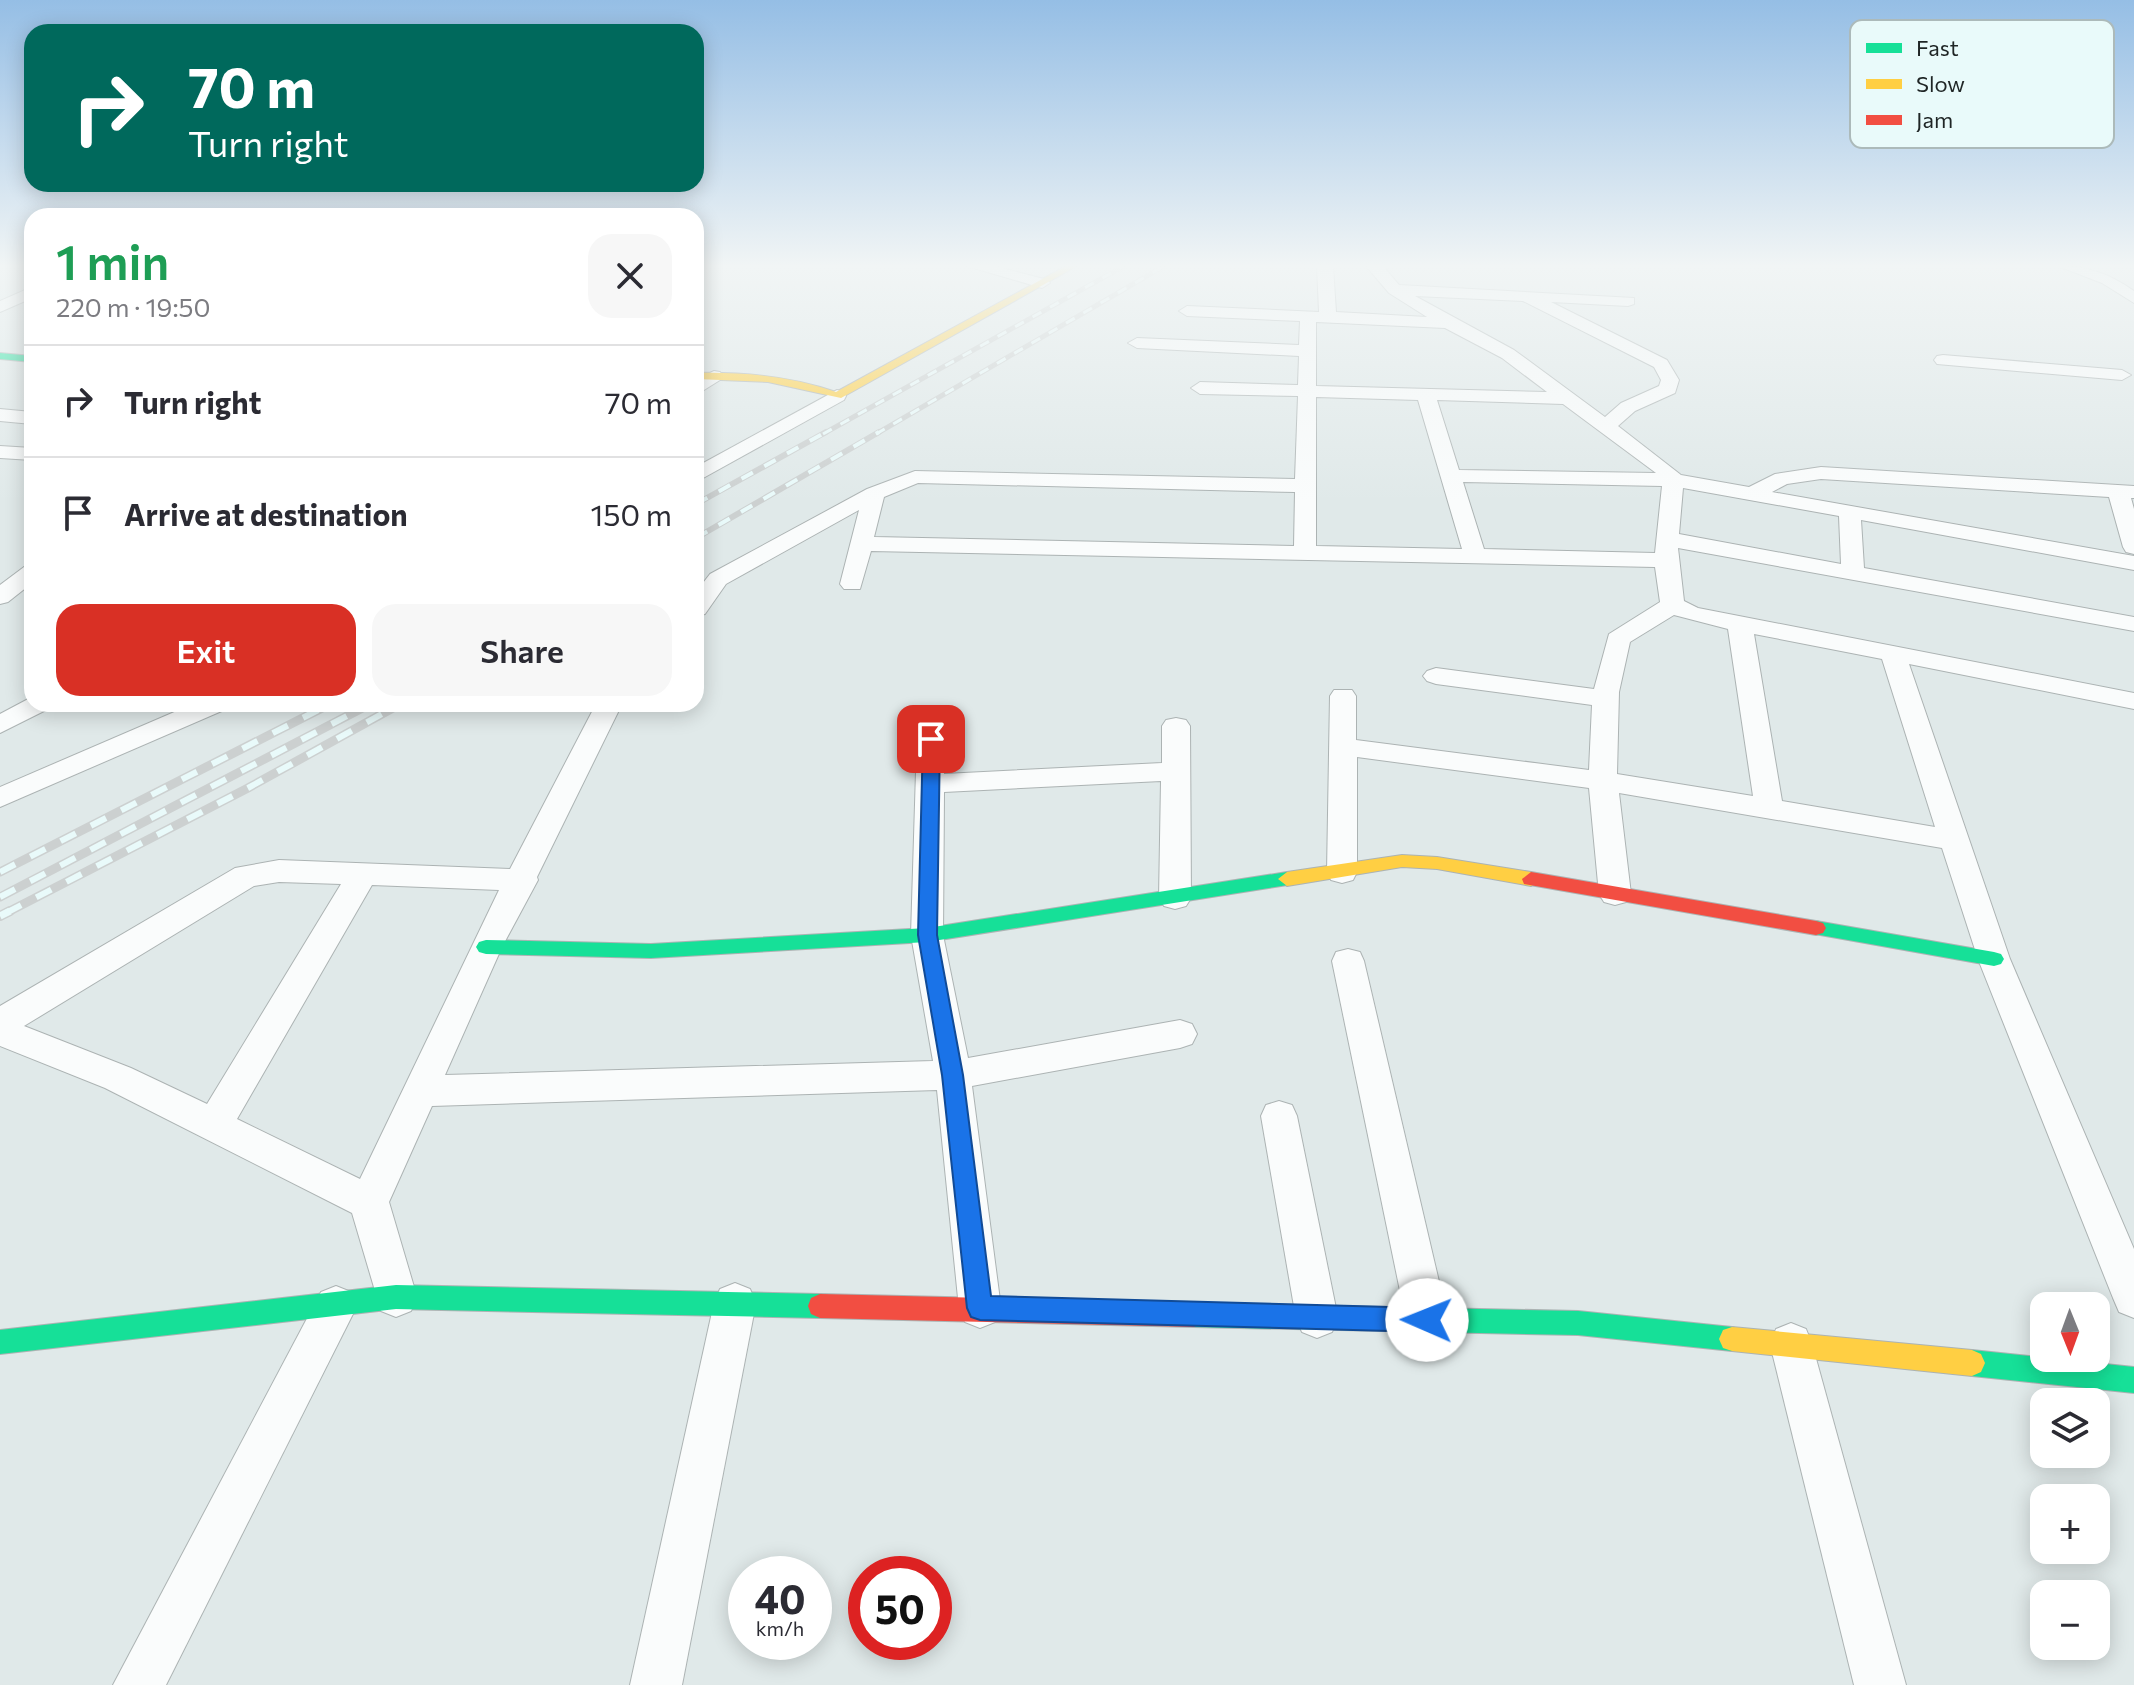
<!DOCTYPE html>
<meta charset="utf-8">
<style>
:root{--surface:#fff;--page:#f7f7f7;--text:#2b2b33;--muted:#7c7c81;--line:#e1e1e2;--accent:#d93025}
body{margin:0;font-family:Commissioner,sans-serif;background:var(--page);color:var(--text);height:100vh;display:flex;flex-direction:column;font-size:30px;white-space:nowrap}
*{box-sizing:border-box;margin:0}
p{font-size:26px;color:var(--muted)}
.icon{flex:none;width:44px;height:44px;fill:none;stroke:currentColor;stroke-width:2;stroke-linecap:round;stroke-linejoin:round}
.map{position:relative;flex:1;overflow:hidden}
.details{position:absolute;left:24px;top:208px;width:680px;height:504px;display:flex;flex-direction:column;background:var(--surface);border-radius:24px;box-shadow:0 4px 20px #0003}
.details>*{flex:none}
.hud{position:absolute;left:24px;top:24px;width:680px;height:168px;border-radius:24px;box-shadow:0 4px 20px #0003;background:#00695c;color:#fff;overflow:hidden}
.needle{width:52px;rotate:179deg}
.buttons{position:absolute;left:2030px;top:1292px;display:grid;gap:16px}
.buttons a{display:grid;place-items:center;width:80px;height:80px;border-radius:16px;background:var(--surface);box-shadow:0 4px 20px #0003;font-size:40px}
.speed{position:absolute;left:728px;top:1556px;display:flex;gap:16px;font-size:40px;font-weight:700;text-align:center}
.speed>*{display:grid;place-content:center;width:104px;height:104px;border-radius:50%;background:var(--surface);box-shadow:0 4px 20px #0003;line-height:1}
.speed small{font-size:20px;font-weight:400}
.speed .limit{border:12px solid #d22;background:#fff;color:#111}
.pin{position:absolute;display:grid;place-items:center;width:68px;height:68px;color:#fff;margin:-34px;border-radius:16px;box-shadow:0 4px 12px #0006}
.me{position:absolute;width:88px;margin:-44px;rotate:271deg;stroke-linejoin:round;filter:drop-shadow(0 0 6px #0008)}
.turn{display:flex;align-items:center;gap:28px;height:168px;padding:0 32px;font-size:36px}
.turn .icon{width:104px;height:104px;stroke-width:2.5}
.turn b{display:block;font-size:56px;line-height:68px}
.round{display:grid;place-items:center;flex:none;width:84px;height:84px;border-radius:24px;background:var(--page)}
.overview{display:flex;align-items:center;justify-content:space-between;height:136px;padding:0 32px}
h1{font-size:48px;font-weight:600;line-height:60px;color:#1e9e55}
.button{display:flex;gap:16px;margin-top:auto;padding:16px 32px}
.button a{flex:1;height:92px;border-radius:24px;background:var(--accent);color:#fff;font-size:32px;font-weight:600;line-height:92px;text-align:center}
.button a+a{background:var(--page);color:var(--text)}
ul{padding:0;list-style:none}
li{display:flex;align-items:center;gap:24px;height:112px;padding:0 32px;border-top:2px solid var(--line)}
li div{flex:1}
li b{display:block;font-size:30px}
li em{font-style:normal}
.map>svg:first-child{display:block}
.lines{fill:none;stroke-linecap:round;stroke-linejoin:round}
.street-casing{stroke:#acb3b3;stroke-width:2}
.fast-casing{stroke:#acb3b3;stroke-width:2}
.slow-casing{stroke:#acb3b3;stroke-width:2}
.jam-casing{stroke:#acb3b3;stroke-width:2}
.street{fill:#fafcfc;fill-rule:evenodd}
.fast{fill:#16e098;fill-rule:evenodd}
.slow{fill:#ffcf43;fill-rule:evenodd}
.jam{fill:#f24e42;fill-rule:evenodd}
.rail-far3-casing{stroke:#ccd0d0;stroke-width:5}
.rail-far2-casing{stroke:#ccd0d0;stroke-width:6}
.rail-far1-casing{stroke:#ccd0d0;stroke-width:9}
.rail-casing{stroke:#ccd0d0;stroke-width:10}
.rail-far3{stroke:#e9fafa;stroke-width:3;stroke-dasharray:10;stroke-linecap:butt}
.rail-far2{stroke:#e9fafa;stroke-width:4;stroke-dasharray:13;stroke-linecap:butt}
.rail-far1{stroke:#e9fafa;stroke-width:6;stroke-dasharray:17;stroke-linecap:butt}
.rail{stroke:#e9fafa;stroke-width:7;stroke-dasharray:21;stroke-linecap:butt}
.route{fill:#1a73e8;stroke:#114b97;stroke-width:2}
.key{fill:#e9fafa;stroke:#acbaba;stroke-width:2}
.key-label{font-size:22px;fill:#1f2525}
</style>
<div class="map">
<svg width="2134" height="1685" viewBox="0 0 2134 1685">
<rect width="100%" height="100%" fill="#e0e9e9"/>
<g class="lines">
<!-- street casing -->
<g class="street-casing">
<g id="street">
<polygon points="967,266 994,266 1048,280 1050,283 1042,288"/>
<path d="M1317,266H1333L1336,312L1427,317L1389,293L1366,266H1383L1399,285L1634,298V304L1628,306L1551,302L1667,360L1679,380L1675,393L1635,411L1618,426L1681,475L1749,487L1775,474L1821,467L2134,486V498H2131L2134,509V554L2126,552L2123,547L2109,497L1821,479L1787,484L1772,492L2134,556V570L1861,520L1864,568L2134,617V631L1678,548L1684,601L1698,608L2134,693V709L1909,664L2010,959L2134,1249V1318L2119,1312L2113,1298L1978,959L1942,848L1619,793L1631,894L1626,902L1615,905L1604,902L1599,894L1589,788L1357,757V872L1353,880L1342,883L1331,880L1327,872L1330,696L1334,690H1352L1356,696V740L1589,770L1592,705L1436,684L1427,681L1423,676L1427,671L1436,668L1594,689L1609,634L1660,602L1655,567L871,551L860,589H844L840,584L859,510L726,584L705,614L696,616V592L710,574L867,489L915,471L1295,479L1298,396L1200,394L1191,388L1200,382L1298,385L1299,356L1137,348L1128,343L1137,338L1299,345L1300,321L1187,316L1179,311L1187,306L1319,312ZM1415,296L1523,301L1654,367L1661,380L1659,386L1621,403L1605,417L1514,350ZM1316,322L1445,328L1502,358L1547,392L1316,386ZM1316,397L1418,400L1462,549L1316,546ZM1437,400L1563,404L1656,473L1459,470ZM1463,482L1662,486L1655,553L1484,549ZM918,483L1295,492L1294,546L874,537L884,497ZM1683,488L1839,516L1841,564L1679,534ZM1674,615L1728,629L1753,796L1617,774L1619,692L1630,642ZM1754,634L1882,659L1935,827L1782,801Z"/>
<path d="M2058,266C2088,266 2110,274 2134,291V303L2102,283Z"/>
<polygon points="32,287 32,298 0,312 0,301"/>
<polygon points="1943,355 2122,370 2131,375 2122,380 1937,364 1934,360 1937,356"/>
<polygon points="714,371 720,372 723,376 720,380 696,395 696,380"/>
<polygon points="837,390 844,392 846,396 844,400 696,482 696,467"/>
<polygon points="0,409 32,412 32,424 0,421"/>
<polygon points="0,446 32,448 32,460 0,458"/>
<polygon points="32,565 32,583 8,602 0,604 0,585 24,567"/>
<polygon points="32,697 32,704 50,704 46,710 0,733 0,714"/>
<polygon points="193,704 228,704 224,710 0,807 0,787"/>
<path d="M596,704H622L537,877L538,880L502,947L445,1075L933,1061L911,935L917,739L921,733L931,730L941,733L945,739L944,774L1162,763V726L1166,720L1176,718L1186,720L1190,726L1191,898L1186,906L1175,909L1164,906L1159,898L1161,781L944,792L943,935L968,1058L1180,1020L1192,1024L1197,1034L1192,1044L1180,1048L972,1086L1001,1308L995,1322L980,1328L965,1322L959,1308L937,1090L432,1106L389,1202L417,1297L411,1311L396,1317L381,1311L352,1213L105,1088L0,1046V1006L235,868L279,860L510,869ZM279,882L341,884L207,1104L131,1068L24,1026L254,886ZM372,885L499,890L360,1179L237,1119Z"/>
<polygon points="1348,949 1360,952 1364,961 1448,1320 1442,1334 1427,1340 1412,1334 1406,1320 1332,961 1336,952"/>
<polygon points="1279,1101 1292,1105 1297,1116 1338,1318 1332,1332 1317,1338 1302,1332 1296,1318 1261,1116 1266,1105"/>
<polygon points="735,1283 750,1289 756,1303 682,1685 630,1685 714,1303 720,1289"/>
<polygon points="336,1286 351,1292 357,1306 166,1685 113,1685 321,1292"/>
<polygon points="1791,1323 1806,1329 1812,1344 1906,1685 1854,1685 1770,1344 1776,1329"/>
</g>
</g>
<!-- fast casing -->
<g class="fast-casing">
<g id="fast">
<polygon points="0,353 32,356 32,362 0,359"/>
<polygon points="1287,872 1296,879 1294,884 927,942 651,958 486,954 479,952 476,947 479,942 486,940 651,944 927,928"/>
<polygon points="1816,921 1994,952 2001,954 2004,959 2001,964 1994,966 1809,933 1806,928 1809,923"/>
<polygon points="396,1285 820,1294 829,1298 832,1306 829,1314 820,1318 396,1309 0,1354 0,1330"/>
<polygon points="1194,1303 1578,1311 1732,1327 1741,1330 1745,1339 1741,1348 1732,1351 1578,1335 1194,1327 1185,1323 1181,1315 1185,1307"/>
<polygon points="1972,1350 2134,1367 2134,1393 1972,1376 1963,1372 1959,1363 1963,1354"/>
</g>
</g>
<!-- slow casing -->
<g class="slow-casing">
<g id="slow">
<path d="M1066,266H1077L841,398L768,382L696,379V373C744,372 790,376 836,392Z"/>
<polygon points="1402,855 1437,857 1531,872 1540,879 1531,886 1437,869 1402,867 1287,886 1278,879 1287,872"/>
<polygon points="1732,1327 1972,1350 1981,1354 1985,1363 1981,1372 1972,1376 1732,1351 1723,1348 1719,1339 1723,1330"/>
</g>
</g>
<!-- jam casing -->
<g class="jam-casing">
<g id="jam">
<polygon points="1531,872 1816,921 1823,923 1826,928 1823,933 1816,935 1524,884 1522,879"/>
<polygon points="820,1294 1194,1303 1203,1307 1207,1315 1203,1323 1194,1327 820,1318 811,1314 808,1306 811,1298"/>
</g>
</g>
<!-- street -->
<use href="#street" class="street"/>
<!-- fast -->
<use href="#fast" class="fast"/>
<!-- slow -->
<use href="#slow" class="slow"/>
<!-- jam -->
<use href="#jam" class="jam"/>
<!-- rail-far3 casing -->
<g class="rail-far3-casing">
<g id="rail-far3">
<polyline points="823,434 1124,266"/>
<polyline points="876,434 1164,266"/>
</g>
</g>
<!-- rail-far2 casing -->
<g class="rail-far2-casing">
<g id="rail-far2">
<polyline points="696,504 826,432"/>
<polyline points="696,538 879,432"/>
</g>
</g>
<!-- rail-far1 casing -->
<g class="rail-far1-casing">
<g id="rail-far1">
<polyline points="0,872 330,704"/>
<polyline points="0,897 370,704"/>
<polyline points="6,913 248,788 400,704"/>
</g>
</g>
<!-- rail casing -->
<g class="rail-casing">
<polyline id="rail" points="0,916 10,911"/>
</g>
<!-- rail-far3 -->
<use href="#rail-far3" class="rail-far3"/>
<!-- rail-far2 -->
<use href="#rail-far2" class="rail-far2"/>
<!-- rail-far1 -->
<use href="#rail-far1" class="rail-far1"/>
<!-- rail -->
<use href="#rail" class="rail"/>
</g>
<!-- sky -->
<linearGradient id="sky" x2="0" y2="1"><stop stop-color="#95bee5"/><stop offset="0.53" stop-color="#f1f5f5"/><stop offset="1" stop-color="#f1f5f5" stop-opacity="0"/></linearGradient>
<rect width="2134" height="502" fill="url(#sky)"/>
<!-- route -->
<polygon class="route" points="931,734 940,739 937,935 963,1075 991,1296 1427,1308 1436,1311 1440,1320 1436,1329 1427,1332 980,1320 971,1317 967,1308 942,1075 918,935 923,739"/>
<!-- legend -->
<rect x="1850" y="20" width="264" height="128" rx="12" class="key"/>
<rect x="1866" y="43" width="36" height="10" fill="#16e098"/>
<rect x="1866" y="79" width="36" height="10" fill="#ffcf43"/>
<rect x="1866" y="115" width="36" height="10" fill="#f24e42"/>
<g class="key-label">
<text x="1916" y="56">Fast</text>
<text x="1916" y="92">Slow</text>
<text x="1916" y="128">Jam</text>
</g>
</svg>
<div class="buttons">
<a><svg class="needle" viewBox="-14 -14 28 28"><path d="M0-13l5 13h-10z" fill="#e53935"/><path d="M0 13l5-13h-10z" fill="#7c7c81"/></svg></a>
<a><svg class="icon" aria-label="layers" viewBox="0 0 24 24"><path d="M12 4l9 5-9 5-9-5zM3 14l9 5 9-5"/></svg></a>
<a>+</a>
<a>−</a>
</div>
<div class="speed"><div>40<small>km/h</small></div><div class="limit">50</div></div>
<div class="pin" style="left:931px;top:739px;background:#d93025"><svg class="icon" aria-label="arrive" viewBox="0 0 24 24"><path d="M6 21V4h12l-3 4 3 4H6"/></svg></div>
<svg class="me" style="left:1427px;top:1320px" viewBox="-20 -20 40 40"><circle r="19" fill="#fff"/><path d="M0-13L10 11 0 6-10 11z" fill="#1a73e8"/></svg>
<div class="hud">
<div class="turn"><svg class="icon" aria-label="right" viewBox="0 0 24 24"><path d="M7 20v-9h11M14 6l5 5-5 5"/></svg><div><b>70 m</b>Turn right</div></div>
</div>
<section class="details">
<div class="overview"><div><h1>1 min</h1><p>220 m · 19:50</p></div><a class="round"><svg class="icon" aria-label="close" viewBox="0 0 24 24"><path d="M6 6l12 12M18 6L6 18"/></svg></a></div>
<ul>
<li><svg class="icon" aria-label="right" viewBox="0 0 24 24"><path d="M7 20v-9h11M14 6l5 5-5 5"/></svg><div><b>Turn right</b></div><em>70 m</em></li>
<li><svg class="icon" aria-label="arrive" viewBox="0 0 24 24"><path d="M6 21V4h12l-3 4 3 4H6"/></svg><div><b>Arrive at destination</b></div><em>150 m</em></li>
</ul>
<div class="button"><a>Exit</a><a>Share</a></div>
</section>
</div>
